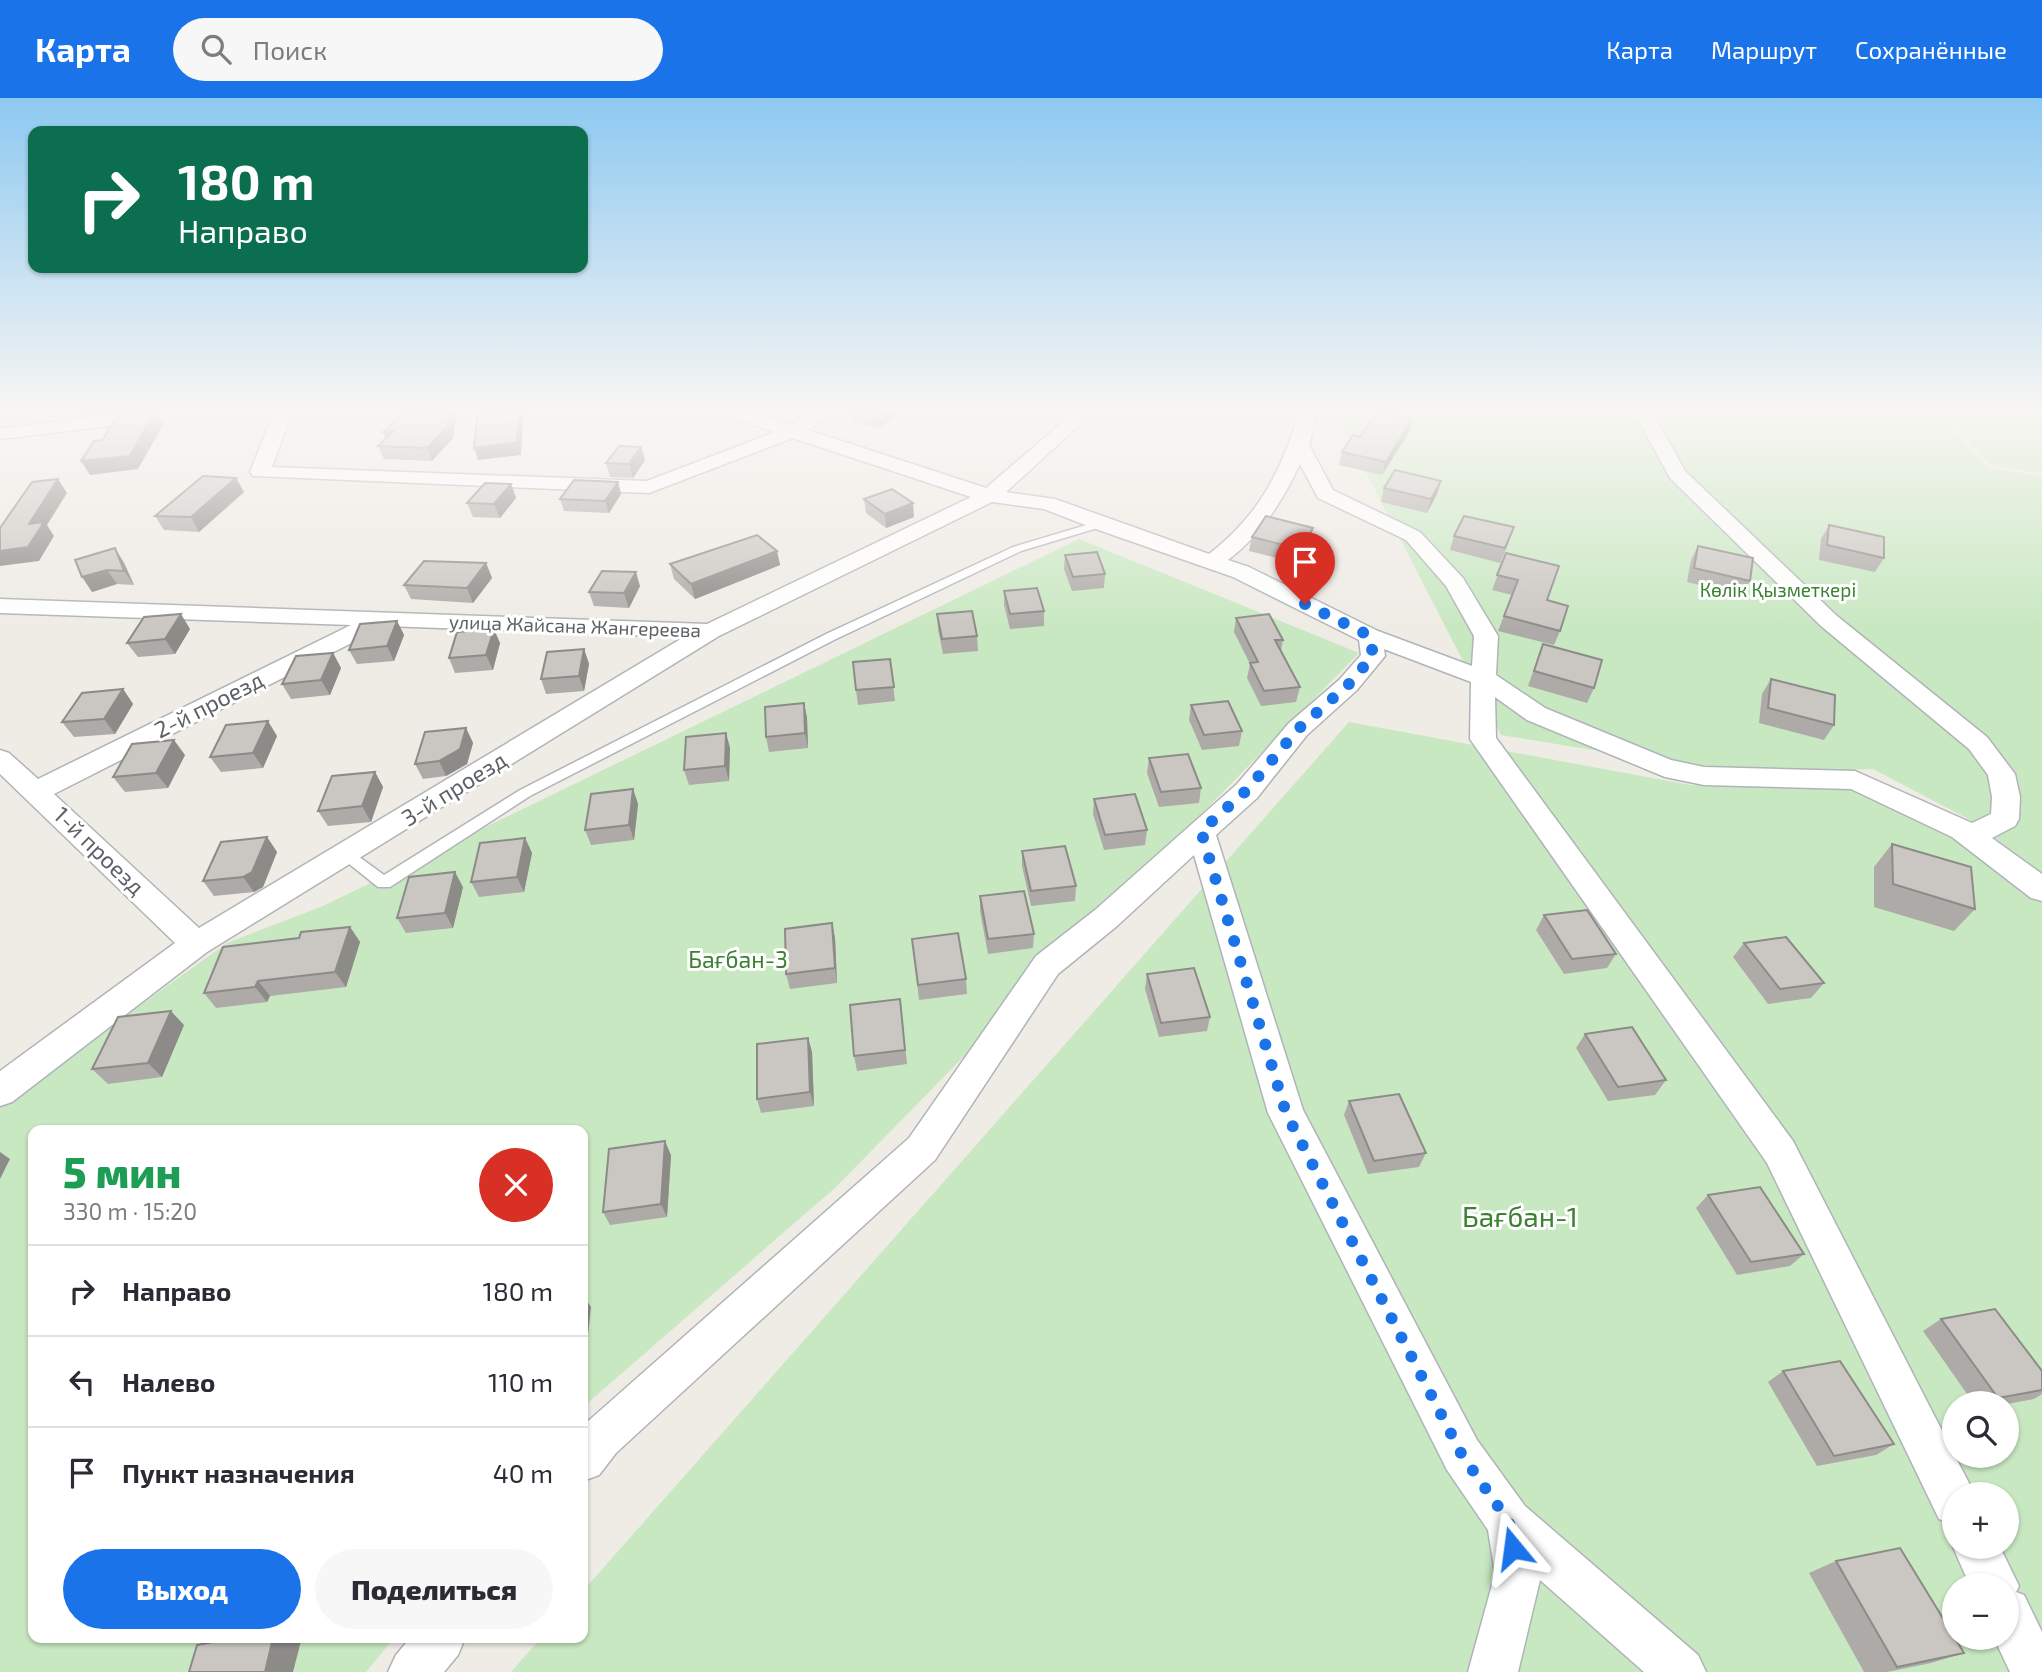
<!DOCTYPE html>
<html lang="ru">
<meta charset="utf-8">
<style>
:root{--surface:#fff;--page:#f7f7f7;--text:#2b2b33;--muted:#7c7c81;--line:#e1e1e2;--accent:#1a73e8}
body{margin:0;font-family:"Exo 2",sans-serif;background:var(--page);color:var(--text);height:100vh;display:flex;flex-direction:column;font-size:26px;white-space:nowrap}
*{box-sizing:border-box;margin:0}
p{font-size:23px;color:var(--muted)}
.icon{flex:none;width:38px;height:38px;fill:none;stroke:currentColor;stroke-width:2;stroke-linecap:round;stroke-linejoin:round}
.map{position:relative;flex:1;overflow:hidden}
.details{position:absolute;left:28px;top:1027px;width:560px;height:518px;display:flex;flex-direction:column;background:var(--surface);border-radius:14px;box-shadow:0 2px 5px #0004}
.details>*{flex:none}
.banner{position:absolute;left:28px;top:28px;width:560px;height:147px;border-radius:14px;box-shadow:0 2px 5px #0004;background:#0b6e4f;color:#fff;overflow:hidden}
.tools{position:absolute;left:1942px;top:1293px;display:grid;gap:14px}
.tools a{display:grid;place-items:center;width:77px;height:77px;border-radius:50%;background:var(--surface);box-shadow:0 2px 5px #0004;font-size:35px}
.pin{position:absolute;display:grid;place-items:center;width:60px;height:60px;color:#fff;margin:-72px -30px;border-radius:50% 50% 50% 0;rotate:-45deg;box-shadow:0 0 7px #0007}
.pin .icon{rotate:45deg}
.me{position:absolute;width:77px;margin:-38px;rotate:344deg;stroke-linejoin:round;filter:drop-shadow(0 0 5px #0008)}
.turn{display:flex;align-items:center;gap:24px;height:147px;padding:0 35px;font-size:32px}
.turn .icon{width:91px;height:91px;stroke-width:2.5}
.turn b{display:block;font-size:49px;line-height:60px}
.round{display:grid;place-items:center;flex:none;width:74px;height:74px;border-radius:37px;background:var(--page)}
.overview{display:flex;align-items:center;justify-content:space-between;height:119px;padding:0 35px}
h1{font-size:42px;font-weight:800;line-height:52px;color:#1e9e55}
.cta{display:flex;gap:14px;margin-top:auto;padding:14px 35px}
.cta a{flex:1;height:80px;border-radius:42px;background:var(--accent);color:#fff;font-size:28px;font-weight:800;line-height:80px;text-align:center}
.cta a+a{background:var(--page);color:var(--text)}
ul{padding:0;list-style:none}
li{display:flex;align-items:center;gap:21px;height:91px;padding:0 35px;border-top:2px solid var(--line)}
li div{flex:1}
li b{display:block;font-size:26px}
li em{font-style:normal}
header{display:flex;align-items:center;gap:42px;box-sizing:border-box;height:98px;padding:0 35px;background:var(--accent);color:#fff}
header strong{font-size:33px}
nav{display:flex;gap:38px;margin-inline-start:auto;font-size:24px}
.search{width:490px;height:63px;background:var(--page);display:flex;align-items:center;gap:18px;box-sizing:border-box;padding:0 24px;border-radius:38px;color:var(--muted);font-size:26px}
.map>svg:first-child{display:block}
.green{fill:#c8e8c1;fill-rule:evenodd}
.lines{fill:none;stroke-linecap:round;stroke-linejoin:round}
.lane-casing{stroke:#b0b4b8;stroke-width:3}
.street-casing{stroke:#b0b4b8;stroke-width:3}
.lane{fill:#fff;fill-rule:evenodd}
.street{fill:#fff;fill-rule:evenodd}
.wall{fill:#aeaaa7}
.shaded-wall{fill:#8d8b88}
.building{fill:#cac6c2;stroke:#8d8b88;stroke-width:2}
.route{stroke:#1a73e8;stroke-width:12;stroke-dasharray:0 21.6}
.labels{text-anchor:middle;stroke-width:6;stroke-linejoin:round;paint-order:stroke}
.far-park-label{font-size:19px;fill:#3b8131;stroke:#fff}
.far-street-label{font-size:19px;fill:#5d6266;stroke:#fff}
.street-label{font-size:23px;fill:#5d6266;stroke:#fff}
.park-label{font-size:23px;fill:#3b8131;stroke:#fff}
.near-park-label{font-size:28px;fill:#3b8131;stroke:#fff}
</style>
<header>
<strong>Карта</strong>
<div class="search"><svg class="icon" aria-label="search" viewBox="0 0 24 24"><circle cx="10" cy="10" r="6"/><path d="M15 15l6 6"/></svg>Поиск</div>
<nav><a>Карта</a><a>Маршрут</a><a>Сохранённые</a></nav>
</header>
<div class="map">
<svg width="2042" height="1574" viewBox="0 0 2042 1574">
<rect width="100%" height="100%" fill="#efebe5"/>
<!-- green -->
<g class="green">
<polygon points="1334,312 1934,312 1989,370 2042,378 2042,775 1974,724 1873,671 1770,674 1674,665 1501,637"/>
<polygon points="1938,312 2042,312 2042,375 1992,368"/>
<polygon points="1079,441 1359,555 836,1089 583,1309 583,1032 33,1032 33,1540 394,1540 366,1574 0,1574 0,1008 227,845 323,808"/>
<path d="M1349,624L1690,687L1853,691L1956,741L2042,805V1574H511L541,1540H583V1493ZM1955,1306H2007V1358H1955ZM1955,1396H2007V1449H1955ZM1955,1488H2007V1540H1955Z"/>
</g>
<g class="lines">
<!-- lane casing -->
<g class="lane-casing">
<polygon id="lane" points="1100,423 1104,424 1104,428 1021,453 834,542 530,698 390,789 378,789 338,757 341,753 351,753 384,777 520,692 826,536 1013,449"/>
</g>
<!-- street casing -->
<g class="street-casing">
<g id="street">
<polygon points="158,312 209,312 200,317 0,341 0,331 4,330"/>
<path d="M275,312H293L272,369L647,383L775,334L722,316L719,312H745L791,327L814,312H835L808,332L986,390L1077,312H1096L1006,394L1055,401L1209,456C1260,417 1282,371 1300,312H1318L1309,347L1333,392L1420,434L1463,480L1498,538L1496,577L1545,610L1671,662L1704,669L1855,673L1972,725L1991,716L1992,699L1988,677L1969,651L1821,528L1670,380L1633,312H1651L1685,373L1837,518L1987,639L2015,676L2020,699L2019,721L2015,728L1992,740L2042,776V803L2031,800L1952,739L1851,691L1704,687L1665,679L1527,622L1495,599L1496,640L1793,1043L1971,1389L1974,1396H1955V1427L1939,1421L1767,1065L1470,641L1471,584L1384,551L1385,558L1357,592L1307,637L1257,700L1216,737L1303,1012L1477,1342L1525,1408L1698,1557L1706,1574H1644L1540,1482L1518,1574H1468L1495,1476L1488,1432L1447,1372L1268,1015L1194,757L1117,828L1058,876L935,1062L616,1355L599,1377L583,1383V1328L586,1325L909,1040L1036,858L1095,812L1237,686L1289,625L1339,582L1361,557L1359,542L1233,479L1093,430L1044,411L992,404L719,538L207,854L12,1004L0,1008V973L175,845L0,676V652L9,655L38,681L351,527L0,515V501L707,526L971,399L793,340L649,395L253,378L250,374ZM1300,366L1318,400L1406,442L1446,488L1474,538L1472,568L1378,533L1249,469L1228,462C1261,437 1282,404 1300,366ZM385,528L684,539L199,830L54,696Z"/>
<polygon points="1955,1445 1955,1449 2000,1449 2019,1488 2016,1494 2024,1497 2042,1534 2042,1574 2010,1574 1994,1540 2007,1540 2007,1488 1970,1488 1953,1449"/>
<polygon points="410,1540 465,1540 458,1557 444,1574 388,1574 396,1557"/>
</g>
</g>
<!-- lane -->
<use href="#lane" class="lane"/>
<!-- street -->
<use href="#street" class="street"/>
</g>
<!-- wall -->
<g class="wall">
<polygon points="406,312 457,312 453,340 432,363 384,361 378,348 386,341"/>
<polygon points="850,312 900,312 900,314 879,330 852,324"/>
<polygon points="910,312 945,312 937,318"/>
<polygon points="1412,321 1409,334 1382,377 1339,367 1342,354 1360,339"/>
<polygon points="641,349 645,362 633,380 610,379 606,365"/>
<polygon points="1441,383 1437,396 1427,415 1381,404 1384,390"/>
<polygon points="618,384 621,396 609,415 564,413 560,401"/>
<polygon points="511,386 516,400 500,420 473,419 467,405"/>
<polygon points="244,394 199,434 164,432 155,418"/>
<polygon points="864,401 914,419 886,430 866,415"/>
<polygon points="1829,427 1884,460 1875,474 1819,462 1821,441"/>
<polygon points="1313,430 1310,444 1297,465 1249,453 1252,439"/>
<polygon points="1454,438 1509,444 1500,465 1450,452"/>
<polygon points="1698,448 1750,483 1742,497 1687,484 1691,462"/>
<polygon points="115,450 124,465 134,487 117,486 92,494"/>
<polygon points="777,453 780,467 695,501 674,481 670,466"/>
<polygon points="1506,455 1560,533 1554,547 1498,533 1512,497 1492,492"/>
<polygon points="1065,457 1105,476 1104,490 1072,493 1064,471"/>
<polygon points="486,465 492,480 473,505 411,501 404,487"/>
<polygon points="640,488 629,510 594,508 589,494"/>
<polygon points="1004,493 1044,513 1044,528 1010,531 1004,507"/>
<polygon points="937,516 977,538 978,553 943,556 938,531"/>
<polygon points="1236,520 1283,542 1281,553 1300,589 1296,604 1261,608 1247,580 1250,566 1234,534"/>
<polygon points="397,523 404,537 394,563 357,566 349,552"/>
<polygon points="190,531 175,556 138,559 127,545"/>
<polygon points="500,545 493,572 455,575 449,560"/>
<polygon points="1543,546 1594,590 1587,605 1528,588"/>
<polygon points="584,551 589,566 584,593 546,596 541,581"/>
<polygon points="333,555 341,570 330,597 291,601 282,586"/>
<polygon points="890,561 895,603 858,607 856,592"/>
<polygon points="1771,581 1834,627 1824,642 1759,625 1762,596"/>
<polygon points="123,591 133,606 115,636 74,639 62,624"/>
<polygon points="804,605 807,620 808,650 769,654 766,639"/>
<polygon points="1191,607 1242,633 1239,648 1202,652 1189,622"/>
<polygon points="466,630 473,645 467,666 446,678 423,681 415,666"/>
<polygon points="726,635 730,650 729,683 689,687 684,672"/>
<polygon points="277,638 263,670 221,674 210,659"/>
<polygon points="185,657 168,690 125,694 113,679"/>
<polygon points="1149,660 1201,690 1199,705 1159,709 1147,675"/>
<polygon points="375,674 383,689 371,724 328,728 318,713"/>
<polygon points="633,691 638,706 634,742 591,747 585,732"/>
<polygon points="1094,701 1147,732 1145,747 1104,752 1093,716"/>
<polygon points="267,739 277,754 263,789 254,794 214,798 203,783"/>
<polygon points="525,740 532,755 524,794 479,799 471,784"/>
<polygon points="1892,746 1975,811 1954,833 1874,809 1874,769"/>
<polygon points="1022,753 1076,788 1075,803 1031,808 1022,768"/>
<polygon points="463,789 453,830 406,835 397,820"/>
<polygon points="980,798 1034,836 1033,850 988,856 980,813"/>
<polygon points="1544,817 1616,856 1607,870 1564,876 1536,832"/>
<polygon points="832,825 835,840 837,885 790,891 786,876"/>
<polygon points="350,829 360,844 346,889 270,898 267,904 216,910 204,895 299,840"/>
<polygon points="912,841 966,881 967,896 919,902"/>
<polygon points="1744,845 1824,885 1811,900 1768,906 1733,859"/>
<polygon points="1147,876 1210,919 1207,933 1159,939 1145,891"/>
<polygon points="900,901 907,966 857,973 854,958"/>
<polygon points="184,927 162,979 108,986 92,971"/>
<polygon points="1585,936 1666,982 1655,997 1608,1003 1576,950"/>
<polygon points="808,940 812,954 814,1008 761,1015 757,1001"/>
<polygon points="1349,1003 1426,1055 1419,1069 1368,1076 1344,1017"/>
<polygon points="671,1057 667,1119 610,1127 603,1114"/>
<polygon points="1708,1097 1804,1156 1790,1168 1737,1177 1696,1110"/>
<polygon points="1941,1221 2042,1273 2042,1296 2034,1301 2007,1306 1974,1306 1923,1233"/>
<polygon points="1783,1273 1894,1346 1876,1357 1817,1368 1768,1284"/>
<polygon points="1836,1463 1964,1555 1931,1565 1887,1574 1864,1574 1809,1475"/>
</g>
<!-- shaded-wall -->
<g class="shaded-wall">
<polygon points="79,312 121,312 119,314 83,318"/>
<polygon points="451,312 457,312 453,340 432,363 427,350"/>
<polygon points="519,312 524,312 521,357 478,362 474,350"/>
<polygon points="885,312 900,312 900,314 879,330 877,317"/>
<polygon points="936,312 945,312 937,318"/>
<polygon points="155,313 163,327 138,371 90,377 81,363"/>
<polygon points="1412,321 1409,334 1382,377 1386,364"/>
<polygon points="394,333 388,347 383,334"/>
<polygon points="641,349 645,362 633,380 629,366"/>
<polygon points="236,380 244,394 199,434 191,419"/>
<polygon points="58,381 67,395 47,427 54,438 39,463 0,468 0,453 29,426"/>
<polygon points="1441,383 1437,396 1427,415 1431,401"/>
<polygon points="618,384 621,396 609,415 605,403"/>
<polygon points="511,386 516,400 500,420 494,406"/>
<polygon points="913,405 914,419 886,430 885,416"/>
<polygon points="1313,430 1310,444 1297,465 1300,451"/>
<polygon points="115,450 124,465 134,487 124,473"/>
<polygon points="777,453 780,467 695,501 691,486"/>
<polygon points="486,465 492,480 473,505 467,490"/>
<polygon points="107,472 117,486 92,494 82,479"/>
<polygon points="636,474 640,488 629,510 624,495"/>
<polygon points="181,516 190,531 175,556 165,541"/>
<polygon points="397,523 404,537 394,563 387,548"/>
<polygon points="494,531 500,545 493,572 486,557"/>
<polygon points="584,551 589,566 584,593 579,578"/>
<polygon points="333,555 341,570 330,597 321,582"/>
<polygon points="123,591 133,606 115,636 104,621"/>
<polygon points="804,605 807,620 808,650 805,635"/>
<polygon points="268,623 277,638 263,670 253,655"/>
<polygon points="466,630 473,645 467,666 446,678 439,663"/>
<polygon points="726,635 730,650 729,683 725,668"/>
<polygon points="174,642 185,657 168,690 156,675"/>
<polygon points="375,674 383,689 371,724 362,708"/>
<polygon points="633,691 638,706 634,742 629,727"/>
<polygon points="267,739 277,754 263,789 254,794 243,779"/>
<polygon points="525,740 532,755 524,794 517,779"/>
<polygon points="455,774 463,789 453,830 445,815"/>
<polygon points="832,825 835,840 837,885 835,870"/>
<polygon points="350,829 360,844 346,889 335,874"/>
<polygon points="258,883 270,898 267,904 255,889"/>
<polygon points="171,913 184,927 162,979 148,965"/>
<polygon points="808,940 812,954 814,1008 810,994"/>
<polygon points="665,1043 671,1057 667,1119 661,1106"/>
<polygon points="0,1054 10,1061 0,1081"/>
<polygon points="583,1197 591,1209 583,1283"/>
<polygon points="273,1540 293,1540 301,1543 293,1574 265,1574"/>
</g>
<!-- building -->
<g class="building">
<polygon points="406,312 451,312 448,328 427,350 378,348 394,333 383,334"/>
<polygon points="478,312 519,312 517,344 474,350"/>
<polygon points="856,312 885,312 877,317"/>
<polygon points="155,313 130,358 81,363 94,343 102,342 118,317"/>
<polygon points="1378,313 1412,321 1386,364 1342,354 1353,337 1360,339"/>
<polygon points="619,348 641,349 629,366 606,365"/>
<polygon points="1395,372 1441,383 1431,401 1384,390"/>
<polygon points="203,378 236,380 191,419 155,418"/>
<polygon points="58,381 29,426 44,424 28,449 0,453 0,430 32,384"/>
<polygon points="574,382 618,384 605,403 560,401"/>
<polygon points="485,385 511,386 494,406 467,405"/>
<polygon points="892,391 913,405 885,416 864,401"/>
<polygon points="1266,418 1313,430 1300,451 1252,439"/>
<polygon points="1464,418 1514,429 1505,450 1454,438"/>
<polygon points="1829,427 1884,439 1884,460 1827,447"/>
<polygon points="757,437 777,453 691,486 670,466"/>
<polygon points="1698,448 1753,460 1750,483 1694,470"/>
<polygon points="115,450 124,473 107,472 82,479 75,462"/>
<polygon points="1097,454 1105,476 1073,479 1065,457"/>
<polygon points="1506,455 1559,468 1547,502 1568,508 1560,533 1504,518 1518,482 1497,477"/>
<polygon points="424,463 486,465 467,490 404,487"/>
<polygon points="602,473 636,474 624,495 589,494"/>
<polygon points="1037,490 1044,513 1010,516 1004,493"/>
<polygon points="972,513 977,538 942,541 937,516"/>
<polygon points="181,516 165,541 127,545 144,519"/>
<polygon points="1269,516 1283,542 1275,542 1300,589 1264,593 1250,565 1258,564 1236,520"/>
<polygon points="397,523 387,548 349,552 360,526"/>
<polygon points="494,531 486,557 449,560 457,534"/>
<polygon points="1543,546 1602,562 1594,590 1534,573"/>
<polygon points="584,551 579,578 541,581 547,554"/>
<polygon points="333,555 321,582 282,586 296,558"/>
<polygon points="890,561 894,589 856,592 853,564"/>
<polygon points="1771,581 1835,597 1834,627 1768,610"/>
<polygon points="123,591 104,621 62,624 82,595"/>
<polygon points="1228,603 1242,633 1204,637 1191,607"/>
<polygon points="804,605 805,635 766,639 765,609"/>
<polygon points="268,623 253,655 210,659 226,627"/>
<polygon points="466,630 460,651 439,663 415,666 425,634"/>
<polygon points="726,635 725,668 684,672 686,639"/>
<polygon points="174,642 156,675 113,679 132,646"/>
<polygon points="1188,656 1201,690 1161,694 1149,660"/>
<polygon points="375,674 362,708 318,713 332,678"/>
<polygon points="633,691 629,727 585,732 591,696"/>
<polygon points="1135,696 1147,732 1105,737 1094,701"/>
<polygon points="267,739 252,774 243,779 203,783 221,744"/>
<polygon points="525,740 517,779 471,784 480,745"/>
<polygon points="1892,746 1971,769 1975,811 1893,786"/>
<polygon points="1065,748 1076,788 1031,793 1022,753"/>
<polygon points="455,774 445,815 397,820 409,779"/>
<polygon points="1024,793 1034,836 988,841 980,798"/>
<polygon points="1587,812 1616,856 1572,861 1544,817"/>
<polygon points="832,825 835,870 786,876 785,831"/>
<polygon points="350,829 335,874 258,883 255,889 204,895 223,849 299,840 301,834"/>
<polygon points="958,835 966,881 918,887 912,841"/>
<polygon points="1786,839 1824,885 1780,891 1744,845"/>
<polygon points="1194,870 1210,919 1161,925 1147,876"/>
<polygon points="900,901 905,952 854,958 850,907"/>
<polygon points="171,913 148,965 92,971 118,919"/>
<polygon points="1632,929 1666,982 1618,989 1585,936"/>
<polygon points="808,940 810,994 757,1001 757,946"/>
<polygon points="1399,996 1426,1055 1374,1063 1349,1003"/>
<polygon points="665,1043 661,1106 603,1114 609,1051"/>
<polygon points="1760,1089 1804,1156 1751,1164 1708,1097"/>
<polygon points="1995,1211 2042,1273 2042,1292 1998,1300 1941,1221"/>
<polygon points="1840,1263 1894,1346 1834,1358 1783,1273"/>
<polygon points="1900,1450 1955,1540 1964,1555 1897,1569 1836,1463"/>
<polygon points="234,1540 273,1540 265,1574 189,1574 197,1547"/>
</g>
<!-- sky -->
<linearGradient id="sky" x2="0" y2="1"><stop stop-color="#8dc9f1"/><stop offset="0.59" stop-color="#f8f6f3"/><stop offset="1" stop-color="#f8f6f3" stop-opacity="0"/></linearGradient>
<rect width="2042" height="532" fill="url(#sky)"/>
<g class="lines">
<!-- route -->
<polyline class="route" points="1305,506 1370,538 1373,558 1348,587 1298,631 1247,692 1201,733 1286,1015 1462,1357 1509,1424 1513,1450"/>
</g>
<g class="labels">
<!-- far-park labels -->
<g class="far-park-label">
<text x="1778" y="499">Көлік Қызметкері</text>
</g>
<!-- far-street labels -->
<g class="far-street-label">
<text transform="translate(575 528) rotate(2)" y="7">улица Жайсана Жангереева</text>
</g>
<!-- street labels -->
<g class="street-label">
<text transform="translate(209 607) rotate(-27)" y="8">2-й проезд</text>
<text transform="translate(454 691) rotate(-32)" y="8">3-й проезд</text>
<text transform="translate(99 753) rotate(44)" y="8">1-й проезд</text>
</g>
<!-- park labels -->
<g class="park-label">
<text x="738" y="870">Бағбан-3</text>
</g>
<!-- near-park labels -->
<g class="near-park-label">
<text x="1520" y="1129">Бағбан-1</text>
</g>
</g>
</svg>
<div class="tools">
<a><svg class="icon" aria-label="search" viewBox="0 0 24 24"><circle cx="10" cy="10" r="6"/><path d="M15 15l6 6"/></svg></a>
<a>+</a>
<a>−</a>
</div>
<div class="pin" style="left:1305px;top:506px;background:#d93025"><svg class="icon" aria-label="arrive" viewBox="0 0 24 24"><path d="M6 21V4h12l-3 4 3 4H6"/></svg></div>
<svg class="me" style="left:1513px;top:1450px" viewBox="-20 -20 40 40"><path d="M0-17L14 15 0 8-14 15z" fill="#1a73e8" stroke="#fff" stroke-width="4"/></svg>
<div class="banner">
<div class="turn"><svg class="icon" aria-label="right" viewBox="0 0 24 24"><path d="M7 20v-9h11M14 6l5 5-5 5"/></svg><div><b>180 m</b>Направо</div></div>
</div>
<section class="details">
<div class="overview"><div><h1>5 мин</h1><p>330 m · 15:20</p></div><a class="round" style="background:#d93025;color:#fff"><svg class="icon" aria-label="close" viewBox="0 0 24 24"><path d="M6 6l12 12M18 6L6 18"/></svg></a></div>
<ul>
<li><svg class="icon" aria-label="right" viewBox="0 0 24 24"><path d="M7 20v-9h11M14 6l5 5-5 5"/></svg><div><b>Направо</b></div><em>180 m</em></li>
<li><svg class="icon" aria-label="left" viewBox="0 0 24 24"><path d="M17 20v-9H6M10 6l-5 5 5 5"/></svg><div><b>Налево</b></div><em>110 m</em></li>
<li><svg class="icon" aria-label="arrive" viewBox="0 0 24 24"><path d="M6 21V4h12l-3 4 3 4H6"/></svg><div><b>Пункт назначения</b></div><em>40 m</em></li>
</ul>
<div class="cta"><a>Выход</a><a>Поделиться</a></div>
</section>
</div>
